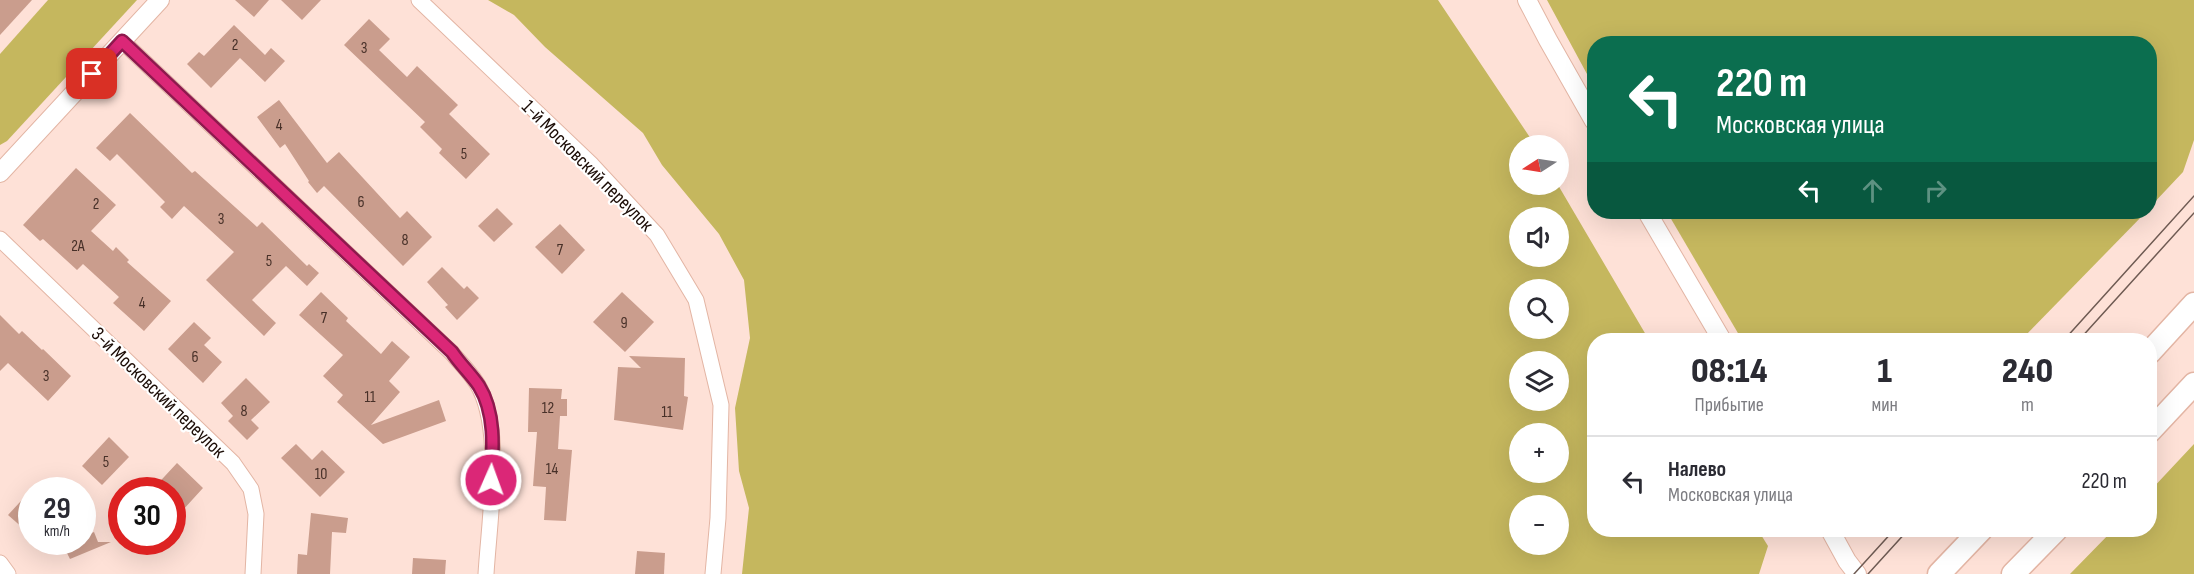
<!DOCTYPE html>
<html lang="ru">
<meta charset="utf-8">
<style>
:root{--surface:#fff;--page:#f7f7f7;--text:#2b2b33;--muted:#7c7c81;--line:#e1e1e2}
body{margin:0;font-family:"Sofia Sans Condensed",sans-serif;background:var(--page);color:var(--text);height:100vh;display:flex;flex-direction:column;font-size:22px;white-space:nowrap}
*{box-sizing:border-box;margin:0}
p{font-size:20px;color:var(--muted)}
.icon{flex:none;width:33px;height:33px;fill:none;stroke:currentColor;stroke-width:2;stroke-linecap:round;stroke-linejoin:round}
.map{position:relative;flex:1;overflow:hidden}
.sheet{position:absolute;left:1587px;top:333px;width:570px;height:204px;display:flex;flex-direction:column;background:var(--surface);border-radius:24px;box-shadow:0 6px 24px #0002}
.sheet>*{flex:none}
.top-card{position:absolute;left:1587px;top:36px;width:570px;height:183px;border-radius:24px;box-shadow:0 6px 24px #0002;background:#0b6e4f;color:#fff;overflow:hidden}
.needle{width:39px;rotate:258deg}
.controls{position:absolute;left:1509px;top:135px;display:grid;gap:12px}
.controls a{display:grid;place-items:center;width:60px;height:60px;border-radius:50%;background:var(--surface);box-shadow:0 6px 24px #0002;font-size:30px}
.speed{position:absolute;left:18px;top:477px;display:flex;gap:12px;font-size:30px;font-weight:700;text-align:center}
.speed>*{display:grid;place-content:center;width:78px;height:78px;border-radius:50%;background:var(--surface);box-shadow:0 6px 24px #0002;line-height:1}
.speed small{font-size:15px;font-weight:400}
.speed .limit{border:9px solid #d22;background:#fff;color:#111}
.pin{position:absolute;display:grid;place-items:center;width:51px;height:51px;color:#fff;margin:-26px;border-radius:12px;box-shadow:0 3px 9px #0006}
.me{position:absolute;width:66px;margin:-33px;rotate:2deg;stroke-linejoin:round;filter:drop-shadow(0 0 4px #0008)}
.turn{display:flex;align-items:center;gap:21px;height:126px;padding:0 30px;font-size:27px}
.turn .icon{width:78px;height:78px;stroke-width:2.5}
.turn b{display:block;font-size:42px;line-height:51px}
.lanes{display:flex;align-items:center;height:57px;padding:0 30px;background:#0003;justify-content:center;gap:30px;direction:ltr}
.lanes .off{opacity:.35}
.eta{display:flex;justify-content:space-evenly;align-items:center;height:102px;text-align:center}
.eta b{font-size:36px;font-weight:800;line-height:42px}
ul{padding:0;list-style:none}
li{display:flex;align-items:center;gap:18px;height:90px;padding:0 30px;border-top:2px solid var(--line)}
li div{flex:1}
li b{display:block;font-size:22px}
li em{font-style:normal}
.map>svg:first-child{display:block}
.green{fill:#c5b75e;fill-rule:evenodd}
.building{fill:#ca9d8d}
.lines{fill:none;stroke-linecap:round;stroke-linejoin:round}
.minor-casing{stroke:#e3b5a4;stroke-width:17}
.tertiary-casing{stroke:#e3b5a4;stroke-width:20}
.primary-casing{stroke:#e3b5a4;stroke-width:25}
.minor{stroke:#fff;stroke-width:15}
.tertiary{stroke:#fff;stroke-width:18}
.primary{stroke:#fff;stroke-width:22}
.tram{stroke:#6f5b53;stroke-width:1.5}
.route-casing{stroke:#8e194d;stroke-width:15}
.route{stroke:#db2777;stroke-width:10}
.labels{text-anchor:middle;stroke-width:4.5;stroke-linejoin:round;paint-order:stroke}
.number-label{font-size:16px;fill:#473028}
.street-label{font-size:20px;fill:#1b0c06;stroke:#fff}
</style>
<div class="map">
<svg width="2194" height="574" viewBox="0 0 2194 574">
<rect width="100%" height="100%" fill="#fee1d7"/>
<!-- green -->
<g class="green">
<polygon points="48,0 137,0 7,141 0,145 0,54"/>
<path d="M488,0H1438L1535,145L1520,146V184L1558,185L1649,340H1594V530H1758L1768,546L1759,574H742L749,508L739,471L735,408L750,338L744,280L719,234L662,165L643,133L545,47L514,15ZM1520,218H1558V256H1520ZM1520,290H1558V328H1520ZM1520,362H1558V400H1520ZM1520,434H1558V472H1520ZM1520,506H1558V544H1520Z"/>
<polygon points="1547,0 2194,0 2194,140 2183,172 2150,207 2150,44 1594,44 1594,87"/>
<polygon points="1667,212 2146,212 2021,340 1742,340"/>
<polygon points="2194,444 2194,574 2070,574 2113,530 2150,530 2150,491"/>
</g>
<!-- building -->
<g class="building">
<polygon points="0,0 32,0 0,35"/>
<polygon points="235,0 269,0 254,17"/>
<polygon points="281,0 321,0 302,20"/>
<polygon points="369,19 390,39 379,50 407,77 417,66 458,105 449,114 490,154 466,179 439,153 442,149 420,127 425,122 344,45"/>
<polygon points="234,25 265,55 271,48 285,61 265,82 240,58 211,88 187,64 199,52 204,56"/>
<polygon points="279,100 327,163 339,152 400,218 407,211 432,237 403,266 324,186 317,193 308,182 309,181 285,144 280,148 257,117"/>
<polygon points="130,113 192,173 195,171 257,227 262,222 307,266 309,264 319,273 307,286 286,266 252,300 276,323 264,336 206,280 234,252 184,206 172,219 160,207 165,202 117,154 110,161 96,148"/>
<polygon points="76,168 116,205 91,231 113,251 116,247 129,260 127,262 171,301 144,331 113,303 119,297 83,264 77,270 43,239 40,241 23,225"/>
<polygon points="497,208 513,224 494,242 478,226"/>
<polygon points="560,224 585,250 562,274 535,247"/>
<polygon points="442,267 464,289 467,286 479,298 457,320 445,307 448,305 427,282"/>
<polygon points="321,292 348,318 346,321 381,354 392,341 410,357 389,381 400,392 371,425 439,400 446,421 383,444 337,402 343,395 323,376 343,355 299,315"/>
<polygon points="622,292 654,322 625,352 593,322"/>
<polygon points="0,315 19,334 22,331 42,350 43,349 71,376 48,401 8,363 0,371"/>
<polygon points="194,322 211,338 204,345 222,362 203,383 168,349"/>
<polygon points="629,356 685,358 684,396 688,397 683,430 614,420 618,367 641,368"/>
<polygon points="246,378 270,402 251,420 259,428 247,440 228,421 233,416 221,403"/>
<polygon points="529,388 562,389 561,399 567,399 567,416 560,416 558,449 572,450 566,521 544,520 546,487 533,486 537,432 528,432"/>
<polygon points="109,437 129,457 102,485 82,466"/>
<polygon points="296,444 312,460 322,450 345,472 320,497 281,458"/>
<polygon points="177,463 203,488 172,522 172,490 152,490"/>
<polygon points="32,489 32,536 8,515"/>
<polygon points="311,513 348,518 346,533 332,532 330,574 297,574 298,554 307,555"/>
<polygon points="94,532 98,542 111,542 70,559 63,545 72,542 82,542 82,537"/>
<polygon points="637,551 665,553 664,574 635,574"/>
<polygon points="413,558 446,560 445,574 412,574"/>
</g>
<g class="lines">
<!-- minor casing -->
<g class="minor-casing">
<g id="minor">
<polyline points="419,0 592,165 657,235 696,300 721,405 718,518 713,574"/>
<path d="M122,41L452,353C461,364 474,376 480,389C503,436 489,522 486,574"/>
<polyline points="0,239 233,463 251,489 256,514 253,574"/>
<polyline points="0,563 8,574"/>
</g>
</g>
<!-- tertiary casing -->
<g class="tertiary-casing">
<g id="tertiary">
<polyline points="1527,0 1548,40 1594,121"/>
<polyline points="0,173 160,0"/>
<polyline points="1647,212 1722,340"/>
<polyline points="1830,530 1847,561 1857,574"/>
</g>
</g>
<!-- primary casing -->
<g class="primary-casing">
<g id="primary">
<polyline points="2150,352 2194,304"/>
<polyline points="2150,431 2194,384"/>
<polyline points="1939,574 1981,530"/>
<polyline points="2013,574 2056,530"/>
</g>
</g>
<!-- minor -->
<use href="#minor" class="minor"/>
<!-- tertiary -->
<use href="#tertiary" class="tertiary"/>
<!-- primary -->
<use href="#primary" class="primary"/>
<!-- tram -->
<g class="tram">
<polyline points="2064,340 2194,196"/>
<polyline points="2079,340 2194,213"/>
<polyline points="1854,574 1894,530"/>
<polyline points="1868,574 1908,530"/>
</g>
</g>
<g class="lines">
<!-- route casing -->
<g class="route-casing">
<path id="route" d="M92,74L122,41L452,352C460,364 471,374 479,386C496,413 493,450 491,480"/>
</g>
<!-- route -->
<use href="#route" class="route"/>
</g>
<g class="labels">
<!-- number labels -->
<g class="number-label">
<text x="235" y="50">2</text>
<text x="364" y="53">3</text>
<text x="279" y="130">4</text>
<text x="464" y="159">5</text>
<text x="361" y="207">6</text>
<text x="96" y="209">2</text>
<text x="221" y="224">3</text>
<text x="405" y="245">8</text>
<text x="78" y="251">2А</text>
<text x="560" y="255">7</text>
<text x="269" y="266">5</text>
<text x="142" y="308">4</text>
<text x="324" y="323">7</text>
<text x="624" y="328">9</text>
<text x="195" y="362">6</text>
<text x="46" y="381">3</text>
<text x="370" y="402">11</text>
<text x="548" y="413">12</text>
<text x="244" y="416">8</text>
<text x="667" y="417">11</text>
<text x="106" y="467">5</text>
<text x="552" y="474">14</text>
<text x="321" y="479">10</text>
</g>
<!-- street labels -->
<g class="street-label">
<text transform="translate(588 165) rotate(45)" y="7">1-й Московский переулок</text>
<text transform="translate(159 392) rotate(44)" y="7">3-й Московский переулок</text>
</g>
</g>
</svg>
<div class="controls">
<a><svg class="needle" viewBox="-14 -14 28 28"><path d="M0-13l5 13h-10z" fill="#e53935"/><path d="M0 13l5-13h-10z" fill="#7c7c81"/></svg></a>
<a><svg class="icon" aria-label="sound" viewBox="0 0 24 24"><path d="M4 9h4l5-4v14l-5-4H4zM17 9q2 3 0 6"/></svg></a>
<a><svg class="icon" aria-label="search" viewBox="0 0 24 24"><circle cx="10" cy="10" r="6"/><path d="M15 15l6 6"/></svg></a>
<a><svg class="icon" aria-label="layers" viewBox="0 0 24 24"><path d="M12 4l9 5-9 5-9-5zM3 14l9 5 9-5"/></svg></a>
<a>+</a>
<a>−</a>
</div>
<div class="speed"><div>29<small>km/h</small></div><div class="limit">30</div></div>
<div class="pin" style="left:92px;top:74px;background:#d93025"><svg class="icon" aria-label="arrive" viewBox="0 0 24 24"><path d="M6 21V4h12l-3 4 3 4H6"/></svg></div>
<svg class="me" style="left:491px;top:480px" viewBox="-20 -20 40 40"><circle r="17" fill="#db2777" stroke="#fff" stroke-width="3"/><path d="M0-11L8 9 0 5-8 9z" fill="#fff"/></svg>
<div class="top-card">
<div class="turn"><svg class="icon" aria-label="left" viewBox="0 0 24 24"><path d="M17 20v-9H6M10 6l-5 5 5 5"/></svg><div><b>220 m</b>Московская улица</div></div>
<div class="lanes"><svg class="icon" aria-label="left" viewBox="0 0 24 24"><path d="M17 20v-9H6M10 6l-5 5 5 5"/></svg><svg class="icon off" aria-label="ahead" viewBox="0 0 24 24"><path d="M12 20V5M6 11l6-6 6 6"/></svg><svg class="icon off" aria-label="right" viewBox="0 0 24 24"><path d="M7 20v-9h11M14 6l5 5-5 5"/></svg></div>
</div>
<section class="sheet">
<div class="eta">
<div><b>08:14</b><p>Прибытие</p></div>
<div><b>1</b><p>мин</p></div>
<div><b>240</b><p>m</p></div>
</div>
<ul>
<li><svg class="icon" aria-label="left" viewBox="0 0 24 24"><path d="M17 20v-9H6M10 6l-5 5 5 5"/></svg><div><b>Налево</b><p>Московская улица</p></div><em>220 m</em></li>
</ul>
</section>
</div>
